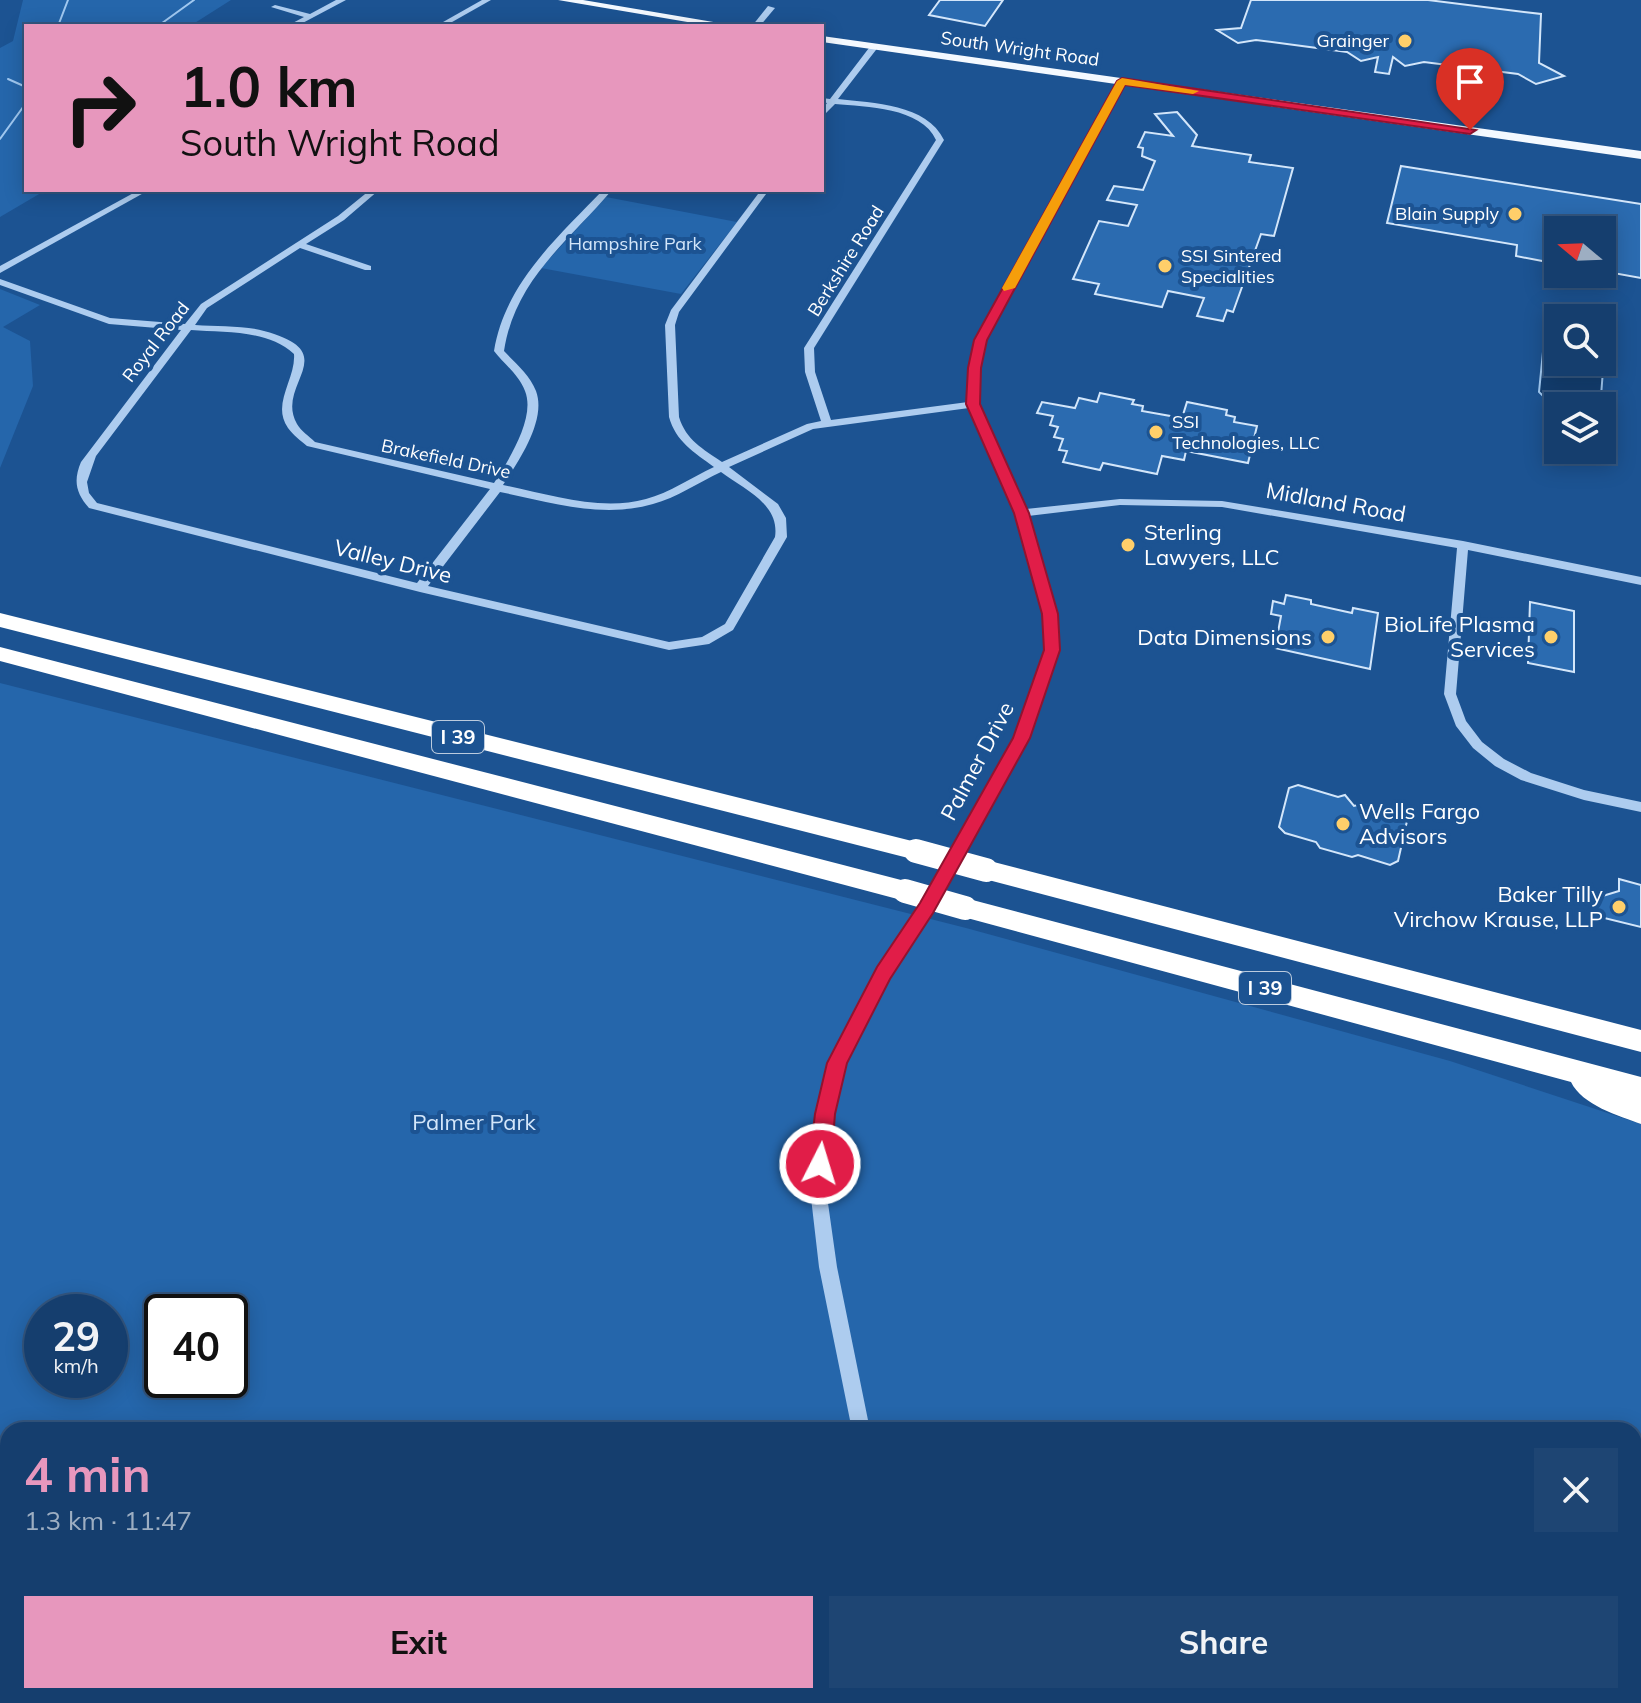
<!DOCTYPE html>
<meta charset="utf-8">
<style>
:root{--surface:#153e6e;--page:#1e4573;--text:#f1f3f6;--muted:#9daec2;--line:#345781;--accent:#e797bd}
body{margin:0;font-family:Mulish,sans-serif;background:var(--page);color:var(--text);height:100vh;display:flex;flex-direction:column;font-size:30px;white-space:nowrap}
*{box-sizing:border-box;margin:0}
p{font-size:26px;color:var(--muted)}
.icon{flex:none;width:44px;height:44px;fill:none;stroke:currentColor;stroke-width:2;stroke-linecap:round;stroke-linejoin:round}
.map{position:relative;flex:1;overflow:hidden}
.drawer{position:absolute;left:0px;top:1422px;width:1642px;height:282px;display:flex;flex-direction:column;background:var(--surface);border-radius:24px 24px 0 0;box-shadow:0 4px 20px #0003,0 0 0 2px var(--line)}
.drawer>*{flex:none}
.banner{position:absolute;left:24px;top:24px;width:800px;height:168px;border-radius:0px;box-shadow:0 4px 20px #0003,0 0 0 2px var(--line);background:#e797bd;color:#111;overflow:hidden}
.needle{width:52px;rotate:289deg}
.fabs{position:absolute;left:1544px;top:216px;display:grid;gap:16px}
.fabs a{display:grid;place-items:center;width:72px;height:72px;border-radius:0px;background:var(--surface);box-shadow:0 4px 20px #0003,0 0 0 2px var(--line);font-size:40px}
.speed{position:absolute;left:24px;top:1294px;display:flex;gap:16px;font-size:40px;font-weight:700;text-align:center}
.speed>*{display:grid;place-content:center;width:104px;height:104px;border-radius:50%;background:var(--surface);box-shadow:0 4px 20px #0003,0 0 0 2px var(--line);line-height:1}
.speed small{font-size:20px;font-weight:400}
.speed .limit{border:4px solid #111;border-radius:12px;background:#fff;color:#111}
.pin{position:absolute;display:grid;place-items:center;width:68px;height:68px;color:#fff;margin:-82px -34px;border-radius:50% 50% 50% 0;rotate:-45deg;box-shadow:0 0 8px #0007}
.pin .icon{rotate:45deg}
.me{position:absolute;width:88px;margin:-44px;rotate:5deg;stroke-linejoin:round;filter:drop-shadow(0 0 6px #0008)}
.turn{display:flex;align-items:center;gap:28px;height:168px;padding:0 24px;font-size:36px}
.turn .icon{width:104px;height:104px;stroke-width:2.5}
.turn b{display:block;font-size:56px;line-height:68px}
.round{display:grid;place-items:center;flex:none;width:84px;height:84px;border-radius:0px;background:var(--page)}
.summary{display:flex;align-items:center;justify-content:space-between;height:136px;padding:0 24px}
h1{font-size:48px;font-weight:700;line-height:60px;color:var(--accent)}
.cta{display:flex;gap:16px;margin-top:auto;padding:16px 24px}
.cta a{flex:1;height:92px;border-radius:0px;background:var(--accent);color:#111;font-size:32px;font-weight:700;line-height:92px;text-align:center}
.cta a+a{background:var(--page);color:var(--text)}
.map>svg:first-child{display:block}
.green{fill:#2566ab;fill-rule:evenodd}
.water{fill:#133e70;stroke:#a0c8f0;stroke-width:2}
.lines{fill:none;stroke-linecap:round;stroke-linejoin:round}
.stream{stroke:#a0c8f0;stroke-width:2}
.building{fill:#2b6bb0;stroke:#d3e6fa;stroke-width:2}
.minor{fill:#adccef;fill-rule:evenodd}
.major{fill:#f4f9ff;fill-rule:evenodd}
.highway{fill:#fff;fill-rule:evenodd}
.highway-bridge{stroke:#fff;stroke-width:24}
.route{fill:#e11d48;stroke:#92132f;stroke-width:2}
.slow{fill:#f59e0b}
.poi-dot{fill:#ffcf6a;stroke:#1c5392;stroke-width:3}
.labels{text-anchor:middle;stroke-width:8;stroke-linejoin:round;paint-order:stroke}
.far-poi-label{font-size:18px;fill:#fff;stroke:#1c5392;text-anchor:end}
.far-street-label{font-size:18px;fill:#fff;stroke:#1c5392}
.far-park-label{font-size:18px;fill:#d3e6fa;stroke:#1c5392}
.shield{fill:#1c5392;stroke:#bbcbde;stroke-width:2}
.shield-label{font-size:20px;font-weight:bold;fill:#fff}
.street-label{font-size:22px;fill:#fff;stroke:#1c5392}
.poi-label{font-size:22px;fill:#fff;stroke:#1c5392;text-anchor:end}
.park-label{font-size:22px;fill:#d3e6fa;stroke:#1c5392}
</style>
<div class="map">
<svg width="1641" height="1703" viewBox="0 0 1641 1703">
<rect width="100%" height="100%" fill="#1c5392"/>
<!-- green -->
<g class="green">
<polygon points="23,0 231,0 190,26 26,26 26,190 46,190 0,217 0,48 13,41"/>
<polygon points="606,197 737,222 681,294 541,268"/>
<polygon points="0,289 40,305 3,327 30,341 33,386 0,468"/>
<path d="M0,683L966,928L1450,1061L1641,1124V1703H0ZM42,1312H110V1380H42ZM162,1312H230V1380H162ZM8,1430H1634V1696H8Z"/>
</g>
<!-- water -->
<polygon class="water" points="1558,329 1558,362 1602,362 1602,341 1605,344 1601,396 1586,404 1550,403 1539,392 1545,332"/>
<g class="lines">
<!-- stream -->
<g class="stream">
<polyline points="58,26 68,0"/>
<polyline points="158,26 194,0"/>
<polyline points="8,79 26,87"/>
<polyline points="0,139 26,103"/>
</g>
</g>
<!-- building -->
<g class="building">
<polygon points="940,0 1003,0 985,26 929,15"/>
<polygon points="1251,0 1428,0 1541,14 1539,63 1564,76 1536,84 1518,74 1424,62 1405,66 1393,57 1389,74 1375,72 1378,57 1361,61 1347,52 1256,40 1238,43 1217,30 1241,28"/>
<polygon points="1177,112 1197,135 1192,146 1251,155 1249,162 1293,168 1274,236 1261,234 1233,312 1227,310 1223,321 1197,316 1204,298 1168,291 1162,307 1095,294 1099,284 1073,279 1099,221 1128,226 1137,205 1107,200 1114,186 1143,190 1155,161 1142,156 1143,148 1138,147 1145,132 1173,136 1155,114"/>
<polygon points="1401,166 1641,204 1641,278 1602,271 1602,230 1558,230 1558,264 1516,256 1517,245 1387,223"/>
<polygon points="1100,393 1134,400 1132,404 1143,406 1142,411 1182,418 1187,402 1227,410 1226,415 1235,417 1234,422 1257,426 1248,463 1186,451 1184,460 1162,456 1157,474 1103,463 1100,470 1063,462 1067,451 1059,450 1063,439 1054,437 1058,427 1050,425 1053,416 1037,413 1042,402 1075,408 1079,398 1097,402"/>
<polygon points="1286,595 1311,600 1311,604 1352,613 1353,608 1378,613 1370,669 1275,648 1281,616 1271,614 1273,601 1284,604"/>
<polygon points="1530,602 1574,611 1574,672 1528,663"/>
<polygon points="1298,785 1338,797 1345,795 1354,806 1362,804 1401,815 1407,821 1398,861 1390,865 1358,855 1352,857 1320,848 1316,842 1285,833 1279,827 1289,788"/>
<polygon points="1619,879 1641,885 1641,927 1596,916 1596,898 1619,891"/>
</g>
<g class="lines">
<!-- minor -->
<g class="minor">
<polygon points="336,0 346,0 297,26 287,26 304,17 271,7 275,5 310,14"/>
<polygon points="482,0 491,0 445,26 436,26"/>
<polygon points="768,6 775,8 760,26 752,26"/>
<path d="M872,44L879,46L838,99C873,103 927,104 944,140L814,348L815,372L831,420L968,402L969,368L975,340L1118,81L1125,79L1126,81L985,340L979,368L978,404L1026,509L1120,499L1222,501L1463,541L1641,577V585L1468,550L1456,694L1466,721L1482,742L1504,759L1531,773L1584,790L1641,802V812L1584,800L1521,780L1495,766L1473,748L1456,726L1444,694L1457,548L1222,507L1120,505L1028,516L1056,614L1058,650L1029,738L931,912L888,977L845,1064L833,1114L826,1189L837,1267L870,1430H852L819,1267L810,1189L817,1114L829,1063L878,969L921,904L1015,738L1046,650L1044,614L1016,513L969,408L813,429L729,467L778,504L786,518L787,537L733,630L709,644L669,650L420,592L89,508C76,493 73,481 81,462L181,330L109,324L0,285V279L110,318L185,324L201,304L338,216L370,190H379L344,220L306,244L371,266V270H365L300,248L207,308L195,325C217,327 243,325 264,331C346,353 274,384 297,424C301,431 309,436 315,442L494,483C508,461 536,418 525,391C519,375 504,364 494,351C505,283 558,237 603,190H612C569,241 515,279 504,351C515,363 530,375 536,391C547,420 518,462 503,485C549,494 600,512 646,499C669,493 692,477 714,467C694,452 676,442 669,417L665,325L671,310L761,190H769L679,312L675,325L679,417C686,440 703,449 722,462L807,424L821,421L805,372L804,348L936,140C921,107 866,107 835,104L822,117V110L827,103L822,102V98L830,99ZM191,330C225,333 267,329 294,354C296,379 271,404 288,428C293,435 301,441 307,446L490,489L417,583L97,503L89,493L87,482L96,456ZM721,472C744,489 780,504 775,537L725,624L702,637L669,642L428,586L500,492C550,502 602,519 653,504C676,498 699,482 721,472Z"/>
<polygon points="139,190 149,190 0,273 0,266"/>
<polygon points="913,1696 933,1696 934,1703 914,1703"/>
</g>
<!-- major -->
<g class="major">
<polygon points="558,0 583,0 737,26 711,26"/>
<polygon points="822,36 1641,151 1641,159 822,42"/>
</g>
<!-- highway -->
<g class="highway">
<polygon points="0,613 924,844 928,851 924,858 916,860 0,627"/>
<polygon points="0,647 905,881 914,884 917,891 914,898 905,901 0,661"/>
<polygon points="986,860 1641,1030 1641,1052 977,877 974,870 977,863"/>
<path d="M965,898L1641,1077V1124C1619,1116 1582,1105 1571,1082L956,915L953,908L956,901Z"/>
</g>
<!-- highway-bridge -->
<g class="highway-bridge">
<polyline points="916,851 986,870"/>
<polyline points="905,891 965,908"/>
</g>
</g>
<!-- route -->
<polygon class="route" points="1122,78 1476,130 1470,134 1125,85 987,340 981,368 980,404 1029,513 1058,614 1060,650 1030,738 933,913 890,979 847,1063 835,1114 831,1164 828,1171 820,1174 813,1171 809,1164 815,1114 827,1063 877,967 920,903 1013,738 1044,650 1042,614 1014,513 966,404 968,368 974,340 1117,81"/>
<!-- slow -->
<polygon class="slow" points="1122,78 1199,91 1193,94 1125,85 1015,288 1004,291 1002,288 1117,81"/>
<!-- markers -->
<g class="poi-dot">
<circle cx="1405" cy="41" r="8"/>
<circle cx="1515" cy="214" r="8"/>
<circle cx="1165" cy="266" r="8"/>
<circle cx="1156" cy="432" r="8"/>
<circle cx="1128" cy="545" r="8"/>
<circle cx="1328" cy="637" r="8"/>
<circle cx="1551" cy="637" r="8"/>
<circle cx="1343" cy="824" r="8"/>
<circle cx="1619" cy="907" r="8"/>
</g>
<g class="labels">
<!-- far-poi labels -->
<g class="far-poi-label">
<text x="1389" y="47">Grainger</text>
<text x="1499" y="220">Blain Supply</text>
<text x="1181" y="262" text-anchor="start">SSI Sintered<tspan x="1181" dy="21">Specialities</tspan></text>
<text x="1172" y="428" text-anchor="start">SSI<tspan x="1172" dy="21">Technologies, LLC</tspan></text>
</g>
<!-- far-street labels -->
<g class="far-street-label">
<text transform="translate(1020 49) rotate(8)" y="6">South Wright Road</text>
<text transform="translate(846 261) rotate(-58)" y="6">Berkshire Road</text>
<text transform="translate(156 342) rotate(-52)" y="6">Royal Road</text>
<text transform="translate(446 459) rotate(12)" y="6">Brakefield Drive</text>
</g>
<!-- far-park labels -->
<g class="far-park-label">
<text x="635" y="250">Hampshire Park</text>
</g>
<!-- shield labels -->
<g class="shield">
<rect x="432" y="721" width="52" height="32" rx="6"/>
<rect x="1239" y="972" width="52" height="32" rx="6"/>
</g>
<g class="shield-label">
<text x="458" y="744">I 39</text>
<text x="1265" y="995">I 39</text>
</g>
<!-- street labels -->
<g class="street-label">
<text transform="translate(1336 502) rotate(10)" y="8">Midland Road</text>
<text transform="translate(393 561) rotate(14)" y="8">Valley Drive</text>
<text transform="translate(977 761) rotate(-62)" y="8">Palmer Drive</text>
</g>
<!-- poi labels -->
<g class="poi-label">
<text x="1144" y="540" text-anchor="start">Sterling<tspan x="1144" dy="25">Lawyers, LLC</tspan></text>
<text x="1535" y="632">BioLife Plasma<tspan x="1535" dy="25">Services</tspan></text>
<text x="1312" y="645">Data Dimensions</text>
<text x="1359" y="819" text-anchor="start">Wells Fargo<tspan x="1359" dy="25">Advisors</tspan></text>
<text x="1603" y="902">Baker Tilly<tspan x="1603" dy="25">Virchow Krause, LLP</tspan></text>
</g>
<!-- park labels -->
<g class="park-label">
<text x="474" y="1130">Palmer Park</text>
</g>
</g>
</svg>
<div class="fabs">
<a><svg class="needle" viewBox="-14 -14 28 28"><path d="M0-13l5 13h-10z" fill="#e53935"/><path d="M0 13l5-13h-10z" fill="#9daec2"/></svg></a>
<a><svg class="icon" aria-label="search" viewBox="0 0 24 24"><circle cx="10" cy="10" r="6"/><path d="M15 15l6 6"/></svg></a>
<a><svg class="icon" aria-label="layers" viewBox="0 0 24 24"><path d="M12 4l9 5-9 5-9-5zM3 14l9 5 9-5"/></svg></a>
</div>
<div class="speed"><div>29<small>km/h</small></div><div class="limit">40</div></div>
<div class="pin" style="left:1470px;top:130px;background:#d93025"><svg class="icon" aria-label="arrive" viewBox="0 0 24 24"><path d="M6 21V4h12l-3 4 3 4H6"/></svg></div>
<svg class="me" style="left:820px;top:1164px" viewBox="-20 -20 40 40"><circle r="17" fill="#e11d48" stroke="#fff" stroke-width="3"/><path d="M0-11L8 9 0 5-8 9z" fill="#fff"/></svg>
<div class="banner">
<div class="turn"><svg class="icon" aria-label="right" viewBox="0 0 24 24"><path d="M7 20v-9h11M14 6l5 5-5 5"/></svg><div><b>1.0 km</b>South Wright Road</div></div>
</div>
<section class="drawer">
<div class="summary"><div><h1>4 min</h1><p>1.3 km · 11:47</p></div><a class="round"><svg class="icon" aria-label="close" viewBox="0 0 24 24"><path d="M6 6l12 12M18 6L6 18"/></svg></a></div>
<div class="cta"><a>Exit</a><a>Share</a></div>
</section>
</div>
